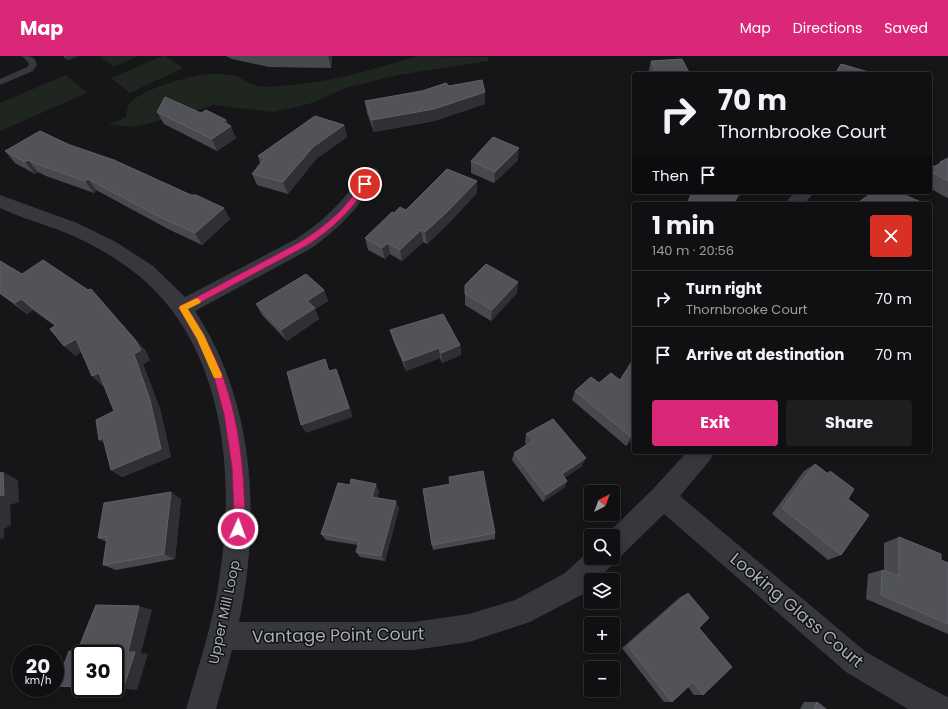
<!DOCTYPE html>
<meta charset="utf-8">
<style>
:root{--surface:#101012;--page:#1e1e20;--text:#f1f3f6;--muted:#9c9d9f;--line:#303032;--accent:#db2777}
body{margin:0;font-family:Poppins,sans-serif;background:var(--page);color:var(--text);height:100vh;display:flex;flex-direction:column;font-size:15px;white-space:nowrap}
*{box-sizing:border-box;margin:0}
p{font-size:13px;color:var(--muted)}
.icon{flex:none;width:22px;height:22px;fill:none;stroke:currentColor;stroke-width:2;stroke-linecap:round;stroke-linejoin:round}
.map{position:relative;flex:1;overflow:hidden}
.side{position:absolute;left:632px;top:146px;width:300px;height:252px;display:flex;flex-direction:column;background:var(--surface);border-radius:4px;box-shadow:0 2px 10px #0003,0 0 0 1px var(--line)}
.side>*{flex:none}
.top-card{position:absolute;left:632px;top:16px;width:300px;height:122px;border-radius:4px;box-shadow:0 2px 10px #0003,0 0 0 1px var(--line);background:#101012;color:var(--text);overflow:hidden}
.needle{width:26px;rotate:41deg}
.buttons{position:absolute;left:584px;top:429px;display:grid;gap:8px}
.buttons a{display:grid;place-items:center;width:36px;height:36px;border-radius:4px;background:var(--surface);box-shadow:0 2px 10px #0003,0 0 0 1px var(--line);font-size:20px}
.speed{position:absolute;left:12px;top:589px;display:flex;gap:8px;font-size:20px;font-weight:700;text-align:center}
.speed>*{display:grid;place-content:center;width:52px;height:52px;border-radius:50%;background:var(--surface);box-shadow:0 2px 10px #0003,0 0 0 1px var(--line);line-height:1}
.speed small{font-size:10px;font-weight:400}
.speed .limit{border:2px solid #111;border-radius:6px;background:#fff;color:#111}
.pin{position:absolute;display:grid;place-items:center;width:34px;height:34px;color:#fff;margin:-17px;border:2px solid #fff;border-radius:50%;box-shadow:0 1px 4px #0007}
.me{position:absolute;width:44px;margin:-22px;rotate:2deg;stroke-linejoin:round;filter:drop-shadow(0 0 3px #0008)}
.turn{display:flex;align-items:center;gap:14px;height:84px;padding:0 20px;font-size:18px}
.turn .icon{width:52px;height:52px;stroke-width:2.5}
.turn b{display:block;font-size:28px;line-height:34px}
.then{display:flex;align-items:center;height:38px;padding:0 20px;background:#0003;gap:8px;font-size:15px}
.round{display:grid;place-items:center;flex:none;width:42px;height:42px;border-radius:4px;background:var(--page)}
.overview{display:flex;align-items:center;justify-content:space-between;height:68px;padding:0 20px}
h1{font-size:24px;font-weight:700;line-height:30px}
.action{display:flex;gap:8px;margin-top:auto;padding:8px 20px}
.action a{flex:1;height:46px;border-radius:4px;background:var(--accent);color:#fff;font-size:16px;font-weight:700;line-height:46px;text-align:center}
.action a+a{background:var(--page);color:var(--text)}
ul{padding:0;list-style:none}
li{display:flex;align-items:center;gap:12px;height:56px;padding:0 20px;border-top:1px solid var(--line)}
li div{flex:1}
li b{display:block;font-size:15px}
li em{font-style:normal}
header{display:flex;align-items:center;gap:24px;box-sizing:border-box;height:56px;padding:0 20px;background:var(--accent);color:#fff}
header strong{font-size:19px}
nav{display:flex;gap:22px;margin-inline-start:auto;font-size:14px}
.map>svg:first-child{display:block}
.green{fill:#1e261f}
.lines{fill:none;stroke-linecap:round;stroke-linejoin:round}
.lane{fill:#37383d;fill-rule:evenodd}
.street{fill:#37383d;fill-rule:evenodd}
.wall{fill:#47494d}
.shaded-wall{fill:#2f3033}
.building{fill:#525359;stroke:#5f6168}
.route{fill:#db2777;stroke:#8e194d}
.slow{fill:#f59e0b}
.labels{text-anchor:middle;stroke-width:3;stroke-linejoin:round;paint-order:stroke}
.street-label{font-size:14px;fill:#a8adb8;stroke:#111113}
.near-street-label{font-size:17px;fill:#a8adb8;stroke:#111113}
</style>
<header>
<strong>Map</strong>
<nav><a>Map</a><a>Directions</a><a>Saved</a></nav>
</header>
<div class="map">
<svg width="948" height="653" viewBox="0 0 948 653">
<rect width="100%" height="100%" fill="#161618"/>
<!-- green -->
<g class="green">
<polygon points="105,0 138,0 114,11 101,2"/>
<polygon points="162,0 165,0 183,12 130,37 111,22"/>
<path d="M418,0L488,1V5L398,19L346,32L309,48L272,56L213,49L182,59L133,71L108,68L118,65L126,61C127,56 127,51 130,47C141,33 200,16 218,18C224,18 230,19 236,20C243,23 250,29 258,30C265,32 292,29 300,28C340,24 380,11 418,0Z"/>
<polygon points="66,19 87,37 0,75 0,47"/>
</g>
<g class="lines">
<!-- lane -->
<path class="lane" d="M22,0C30,0 35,0 37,9L33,15L0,29V23L27,11L29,9L28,6Z"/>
<!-- street -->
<g class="street">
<path d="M371,112L377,113L379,117L356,152L339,170L321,185L310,193L195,255C255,346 261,461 239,566H414L469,558L515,544L556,522L565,517L591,493V502H613V480H605L654,432L687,396H714L710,404L680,440L866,596L926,630L948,641V653H908L846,616L664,458L622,499L614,503L610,511L597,524H591V530L585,537L530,566L469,586L414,594H232L216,653H186C199,609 214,564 220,518C236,413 223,285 134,216C113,200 89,186 64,176C43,168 21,162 0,152V139L77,167L116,186L153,210L185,241L296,183C325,164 347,142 365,113Z"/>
<polygon points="795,136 815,136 804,148 784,148"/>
</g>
</g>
<!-- wall -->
<g class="wall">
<polygon points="63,0 78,0 68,4"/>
<polygon points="226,0 332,0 332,2 331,12 269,11 232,3"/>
<polygon points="651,5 690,18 648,18"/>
<polygon points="449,30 485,48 434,65 374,76 367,57 365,45"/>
<polygon points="157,56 201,57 226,64 236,82 217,95 164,68"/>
<polygon points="344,69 347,81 316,103 288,138 257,129 252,118 260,107 258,100"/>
<polygon points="70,89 230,163 202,189 170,174 96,134 94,137 46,120 38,116 35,118 15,107 5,95"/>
<polygon points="948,102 948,141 947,142 930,132 930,112 937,109 940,106"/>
<polygon points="518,104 494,127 471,117 471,105"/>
<polygon points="477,137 447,169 427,188 423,186 402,205 390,198 385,203 368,194 365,182 394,157"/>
<polygon points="0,205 22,218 101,244 145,294 150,304 143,308 160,353 171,401 122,421 111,414 104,387 99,384 114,355 104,330 103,330 92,320 81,296 75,300 55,270 33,254 27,258 0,238"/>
<polygon points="465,229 517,237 491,265 465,249"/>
<polygon points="324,234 328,245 315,253 319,263 287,285 262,259 256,248"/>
<polygon points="390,274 460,289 461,299 442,307 440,302 406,315 393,284"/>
<polygon points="620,324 634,382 626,390 572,344 575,335 599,327"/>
<polygon points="526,378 582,410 564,422 567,425 564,432 543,446 512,404 514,397 527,388 525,387"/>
<polygon points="815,408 827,417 830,415 848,443 841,499 828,504 772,458 804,415"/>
<polygon points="449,421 495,477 495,483 433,494 432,489 449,428"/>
<polygon points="379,436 377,442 399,452 385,505 360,501 356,496 358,489 326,484 321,478"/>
<polygon points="181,443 175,503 116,514 103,509 107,486 98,482"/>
<polygon points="899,481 941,504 948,507 948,578 866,543 868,518 882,514 884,514 884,487"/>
<polygon points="688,537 699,572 703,639 694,639 688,631 672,646 664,646 622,592 680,541"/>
<polygon points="804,646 817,646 826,653 800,653"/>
</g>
<!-- shaded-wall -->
<g class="shaded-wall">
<polygon points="65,0 78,0 68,4"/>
<polygon points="328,0 332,0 332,2 331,12"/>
<polygon points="485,36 485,48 434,65 374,76 372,64"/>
<polygon points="226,64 229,71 231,70 236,82 217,95 212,83 223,66"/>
<polygon points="344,69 347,81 316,103 288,138 283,126 313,91"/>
<polygon points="519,92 518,104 494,127 495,116"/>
<polygon points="28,104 38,116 35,118 25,106"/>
<polygon points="88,123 96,134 94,137 85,125"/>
<polygon points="477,125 477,137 447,169 427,188 425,176"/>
<polygon points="739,136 744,136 733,147"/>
<polygon points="224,152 230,163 202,189 195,177"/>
<polygon points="421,174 423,186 402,205 400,194"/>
<polygon points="388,187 390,198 385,203 382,192"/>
<polygon points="518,226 517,237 491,265 492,254"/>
<polygon points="91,233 145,294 150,304 143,308 160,353 171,401 122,421 111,414 134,298"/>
<polygon points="324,234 328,245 315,253 319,263 287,285 281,274 307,245"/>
<polygon points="21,243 33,254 27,258 15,247"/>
<polygon points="76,283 87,293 75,300 64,290"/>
<polygon points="460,289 461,299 442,307 441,297"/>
<polygon points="439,292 440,302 406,315 404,305"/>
<polygon points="336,313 340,322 353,361 306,377 301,369"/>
<polygon points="99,317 110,327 103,330 92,320"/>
<polygon points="634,378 634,382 626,390 631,381"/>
<polygon points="103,382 111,392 99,384"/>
<polygon points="586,402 582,410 559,426 562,418"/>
<polygon points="3,416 18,424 19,446 10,449 11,469 4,473 4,482 0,483 0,440"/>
<polygon points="567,425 564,432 543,446 546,439"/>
<polygon points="376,428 379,436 376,448 372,441"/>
<polygon points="171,436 181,443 175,503 164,498"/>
<polygon points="396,445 399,452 385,505 381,500"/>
<polygon points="139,550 152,554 141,597 148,598 137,634 123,633 128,596"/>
</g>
<!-- building -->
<g class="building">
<polygon points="682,3 690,18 653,18 651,17 655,13 651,5"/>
<polygon points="841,8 872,17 872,18 835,18"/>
<polygon points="482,24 485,36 434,53 372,64 365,45 422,35 446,27 449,30"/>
<polygon points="165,41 201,57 206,54 226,64 223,66 231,70 212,83 157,56"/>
<polygon points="315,60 344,69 313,91 283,126 252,118 265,102 258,100"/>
<polygon points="40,75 70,89 114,104 191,139 196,139 224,152 195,177 162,162 88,123 85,125 37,108 28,104 25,106 5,95"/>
<polygon points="493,81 519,92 495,116 471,105"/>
<polygon points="948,102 948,125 930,115 930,112 942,107 940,106"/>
<polygon points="447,113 477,125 446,157 425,176 421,174 400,194 388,187 382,192 365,182 392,156 394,157 400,151 406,154"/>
<polygon points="692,136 739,136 734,148 687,148"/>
<polygon points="873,136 898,136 921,146 918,148 856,148"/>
<polygon points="43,204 88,234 91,233 135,284 141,294 134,298 150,344 161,393 111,414 103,382 99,384 96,364 114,355 99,317 92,320 76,283 64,290 50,273 56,269 21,243 15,247 0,237 0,205 22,218"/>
<polygon points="486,208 518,226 492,254 465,238 465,229"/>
<polygon points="306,218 324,234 307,245 315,252 281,274 256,248"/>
<polygon points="443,258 460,289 441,297 439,292 404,305 390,274"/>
<polygon points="634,302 634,378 631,381 575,335 591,321 599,327 611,317 620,324"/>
<polygon points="325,303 329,315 336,313 349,352 301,369 287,316"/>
<polygon points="553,363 586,402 562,418 567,425 546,439 514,397 534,384 526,378"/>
<polygon points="815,408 828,418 830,415 854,433 848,443 869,459 841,499 782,452"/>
<polygon points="483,415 495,477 432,489 423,433 450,428 449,421"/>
<polygon points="3,416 4,439 0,440 0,417"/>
<polygon points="351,423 376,428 372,441 396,445 381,500 356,496 359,485 321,478 338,427 350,429"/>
<polygon points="171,436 164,498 103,509 107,481 98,482 104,447"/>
<polygon points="899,481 941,498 941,504 948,507 948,568 881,539 882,514 899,520"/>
<polygon points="688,537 709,562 699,572 732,611 703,639 693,626 672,646 628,590"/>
<polygon points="96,549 139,550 128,596 135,596 123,633 95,632 115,632 115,598 81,598 81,631 56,630 69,595 77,596"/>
<polygon points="817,646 826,653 814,653"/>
</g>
<!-- route -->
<path class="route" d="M365,125L368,128C353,154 331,174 306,190L188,253C202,275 214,297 223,321C236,356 242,397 244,434C244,447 247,464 242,476L238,478L235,476L233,473L234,459L232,411L224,358L214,321L197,283L179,252L180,250L300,186C326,170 347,152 362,126Z"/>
<!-- slow -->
<polygon class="slow" points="197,242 201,245 200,247 188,253 204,279 222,319 221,322 214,322 197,283 179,252 180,250"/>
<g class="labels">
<!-- street labels -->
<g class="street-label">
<text transform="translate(224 556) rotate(-78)" y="5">Upper Mill Loop</text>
</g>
<!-- near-street labels -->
<g class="near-street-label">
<text transform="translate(797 554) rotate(40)" y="6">Looking Glass Court</text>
<text transform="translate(338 579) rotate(-1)" y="6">Vantage Point Court</text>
</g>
</g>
</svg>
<div class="buttons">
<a><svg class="needle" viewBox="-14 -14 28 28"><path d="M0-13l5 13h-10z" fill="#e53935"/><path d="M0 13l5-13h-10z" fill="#9c9d9f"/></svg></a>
<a><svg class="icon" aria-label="search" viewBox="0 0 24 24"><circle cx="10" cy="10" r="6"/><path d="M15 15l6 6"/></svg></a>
<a><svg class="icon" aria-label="layers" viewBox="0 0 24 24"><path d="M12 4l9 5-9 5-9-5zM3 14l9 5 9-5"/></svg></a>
<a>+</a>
<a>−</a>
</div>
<div class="speed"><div>20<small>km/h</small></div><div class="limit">30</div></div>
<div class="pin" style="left:365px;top:128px;background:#d93025"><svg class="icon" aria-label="arrive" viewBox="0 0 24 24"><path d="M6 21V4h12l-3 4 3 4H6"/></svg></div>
<svg class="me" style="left:238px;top:473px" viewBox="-20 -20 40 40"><circle r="17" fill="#db2777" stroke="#fff" stroke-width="3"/><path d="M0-11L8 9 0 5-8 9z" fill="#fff"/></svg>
<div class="top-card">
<div class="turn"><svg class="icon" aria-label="right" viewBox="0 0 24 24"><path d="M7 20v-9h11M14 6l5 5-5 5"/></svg><div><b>70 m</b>Thornbrooke Court</div></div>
<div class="then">Then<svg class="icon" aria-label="arrive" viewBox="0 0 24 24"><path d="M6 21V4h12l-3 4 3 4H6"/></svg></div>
</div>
<section class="side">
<div class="overview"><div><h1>1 min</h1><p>140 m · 20:56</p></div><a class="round" style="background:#d93025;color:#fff"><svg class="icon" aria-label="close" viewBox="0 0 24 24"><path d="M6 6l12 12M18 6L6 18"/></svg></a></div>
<ul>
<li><svg class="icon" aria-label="right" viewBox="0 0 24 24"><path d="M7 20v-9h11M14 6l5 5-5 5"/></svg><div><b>Turn right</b><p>Thornbrooke Court</p></div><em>70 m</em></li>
<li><svg class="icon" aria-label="arrive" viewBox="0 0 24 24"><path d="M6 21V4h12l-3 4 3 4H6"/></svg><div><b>Arrive at destination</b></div><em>70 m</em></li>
</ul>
<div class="action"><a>Exit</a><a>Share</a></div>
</section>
</div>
